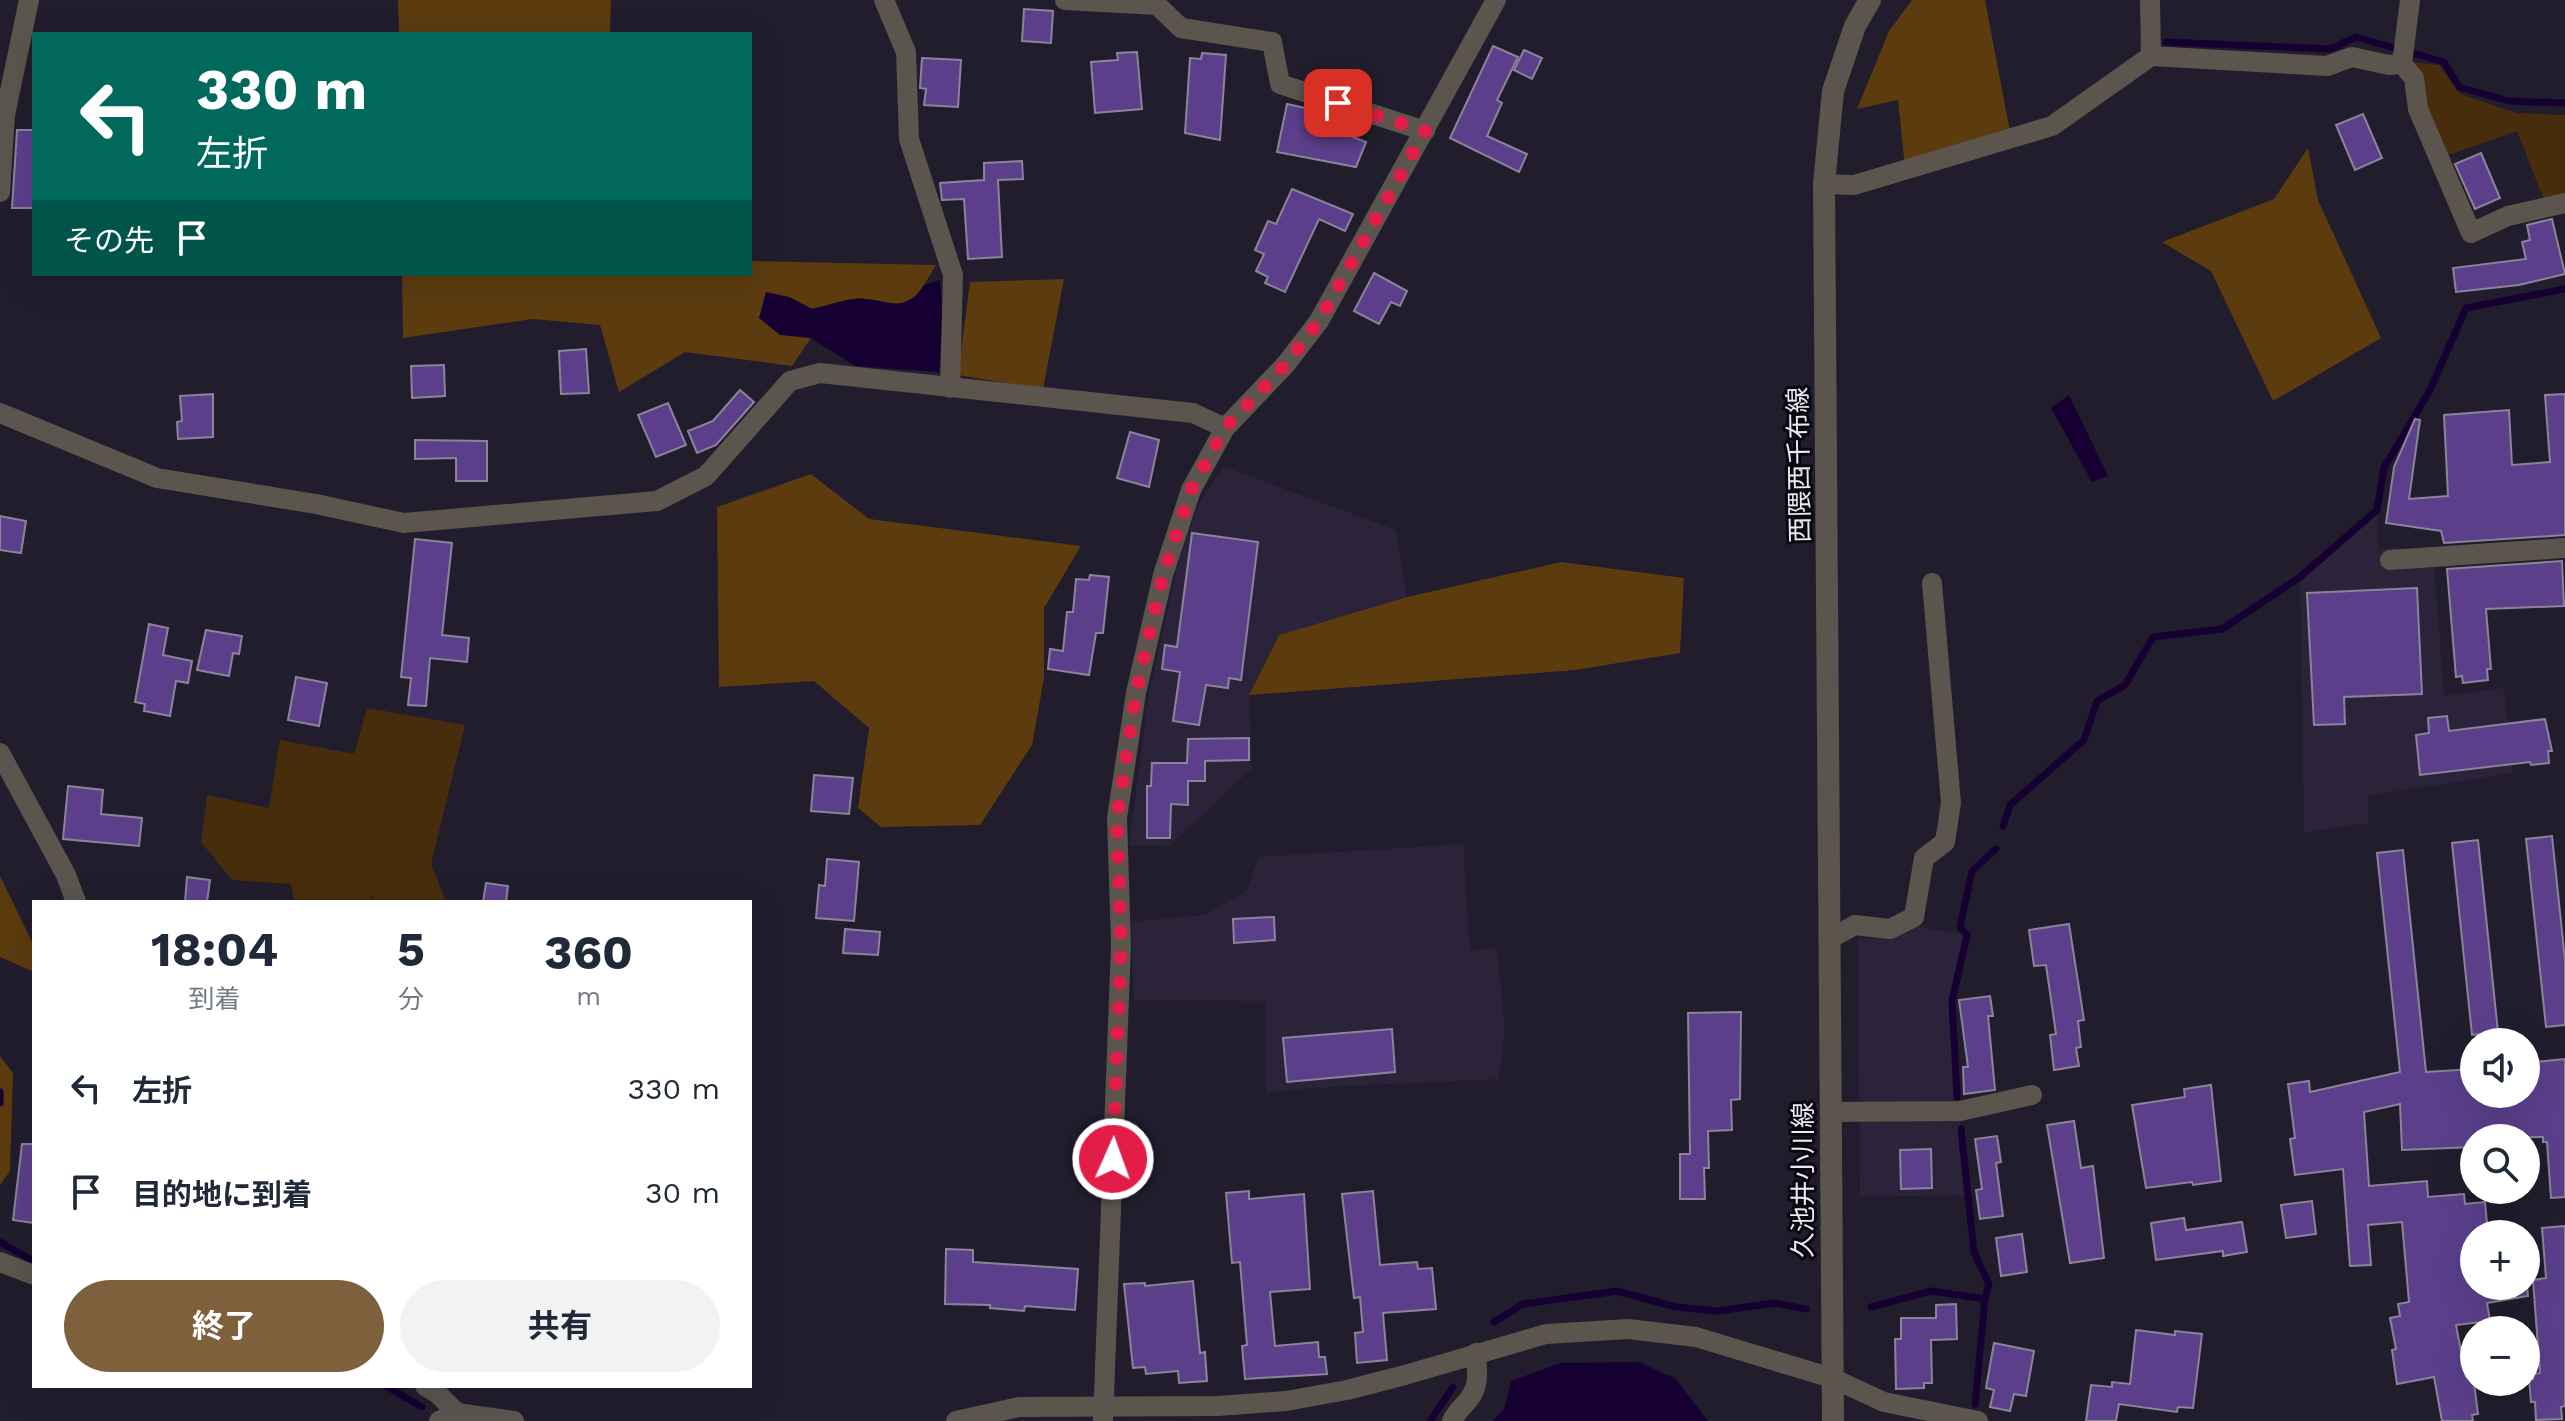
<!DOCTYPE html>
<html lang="ja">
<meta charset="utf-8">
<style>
:root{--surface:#fff;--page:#f2f2f3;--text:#1f2937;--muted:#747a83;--accent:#7e613c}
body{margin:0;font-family:"Work Sans","Noto Sans JP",sans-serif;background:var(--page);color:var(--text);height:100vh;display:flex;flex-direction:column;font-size:30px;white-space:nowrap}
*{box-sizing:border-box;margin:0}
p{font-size:26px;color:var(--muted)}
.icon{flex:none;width:44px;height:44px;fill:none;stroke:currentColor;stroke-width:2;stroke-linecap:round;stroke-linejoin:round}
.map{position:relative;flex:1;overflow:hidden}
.side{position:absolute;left:32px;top:900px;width:720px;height:488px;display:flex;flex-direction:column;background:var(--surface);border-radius:0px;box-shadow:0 8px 32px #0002}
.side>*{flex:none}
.guide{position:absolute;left:32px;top:32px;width:720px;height:244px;border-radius:0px;box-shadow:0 8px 32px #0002;background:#00695c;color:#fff;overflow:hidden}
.tools{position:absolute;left:2460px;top:1028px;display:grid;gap:16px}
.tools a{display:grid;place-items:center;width:80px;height:80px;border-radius:50%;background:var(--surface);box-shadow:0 8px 32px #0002;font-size:40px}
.pin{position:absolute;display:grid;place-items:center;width:68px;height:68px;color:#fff;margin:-34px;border-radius:16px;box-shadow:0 4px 12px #0006}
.me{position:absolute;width:88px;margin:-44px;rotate:2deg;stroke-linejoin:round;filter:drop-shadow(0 0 6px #0008)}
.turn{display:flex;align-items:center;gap:28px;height:168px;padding:0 32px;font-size:36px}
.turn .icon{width:104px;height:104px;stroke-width:2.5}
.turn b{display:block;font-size:56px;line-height:68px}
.then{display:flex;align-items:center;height:76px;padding:0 32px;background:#0003;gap:16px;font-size:30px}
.eta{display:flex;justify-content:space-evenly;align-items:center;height:136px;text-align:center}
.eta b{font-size:48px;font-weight:700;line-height:56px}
.button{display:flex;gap:16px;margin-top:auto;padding:16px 32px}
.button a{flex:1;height:92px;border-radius:48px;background:var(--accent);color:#fff;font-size:32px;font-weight:700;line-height:92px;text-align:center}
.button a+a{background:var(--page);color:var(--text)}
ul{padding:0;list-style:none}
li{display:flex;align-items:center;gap:24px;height:104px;padding:0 32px}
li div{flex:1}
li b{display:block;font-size:30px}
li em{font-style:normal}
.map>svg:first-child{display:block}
.built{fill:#2a233a}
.green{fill:#472d0c}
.forest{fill:#5c3b0f}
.water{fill:#150031}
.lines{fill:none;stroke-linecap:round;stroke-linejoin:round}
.stream{stroke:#150031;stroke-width:7}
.building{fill:#5b3f8b;stroke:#8a8499;stroke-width:2}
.minor{stroke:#5b554e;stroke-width:20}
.tertiary{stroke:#5b554e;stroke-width:22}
.route{stroke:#e11d48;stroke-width:14;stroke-dasharray:0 25.2}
.labels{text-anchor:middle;stroke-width:6;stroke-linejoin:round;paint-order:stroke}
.street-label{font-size:26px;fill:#ece9f4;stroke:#0a080f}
</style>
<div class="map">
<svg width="2565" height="1421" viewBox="0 0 2565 1421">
<rect width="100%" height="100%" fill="#211d2d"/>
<!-- built -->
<g class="built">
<polygon points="1223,466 1396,530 1407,597 1279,635 1249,695 1252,768 1170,846 1129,845 1149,692 1179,560 1199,503"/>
<polygon points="2377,510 2378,548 2433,549 2444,696 2504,688 2513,773 2367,796 2369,823 2304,832 2300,577"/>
<polygon points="1463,844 1470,951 1497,948 1505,1030 1499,1079 1344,1086 1266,1092 1266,1001 1134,1000 1131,922 1205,915 1246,891 1259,857"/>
<polygon points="1908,925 1967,935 1952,1002 1957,1097 1968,1195 1860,1197 1858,939 1894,936"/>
</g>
<!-- green -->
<g class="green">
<polygon points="2410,62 2439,65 2460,94 2517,113 2565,115 2565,196 2544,200 2517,131 2446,156"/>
<polygon points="367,708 465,725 431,864 446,902 374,902 373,896 369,902 294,902 291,884 232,880 201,842 207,795 269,808 280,740 354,754"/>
</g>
<!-- forest -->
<g class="forest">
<polygon points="398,0 611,0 610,34 399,34"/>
<polygon points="1912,0 1985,0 2011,137 1905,168 1898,100 1857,109 1889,31"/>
<polygon points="2308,148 2318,200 2381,338 2273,401 2211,271 2162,242 2274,199"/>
<polygon points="750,261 936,265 918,295 899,305 858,298 812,309 789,297 780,334 811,338 792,366 685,352 619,392 600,325 533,319 403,338 402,274 750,274"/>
<polygon points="1064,279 1043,389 958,375 970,282"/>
<polygon points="811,474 869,519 1081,546 1044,608 1044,678 1032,745 980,825 881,827 858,808 869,728 814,681 719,687 717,507"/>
<polygon points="1561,562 1684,578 1680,653 1575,670 1249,695 1279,635 1407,597"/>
<polygon points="0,876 34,946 34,972 0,957"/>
<polygon points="0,1056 13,1073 10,1171 0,1185"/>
</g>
<!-- water -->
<g class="water">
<path d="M940,280L943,315L939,372L855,366L811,338L780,335L759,318L766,292L789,297L812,309C826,306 841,300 856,299C885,296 903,318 924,285Z"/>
<polygon points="2069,395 2108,476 2092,482 2051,408"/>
<polygon points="1639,1362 1676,1379 1708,1421 1493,1421 1504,1409 1511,1381 1560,1363"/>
</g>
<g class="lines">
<!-- stream -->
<g class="stream">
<polyline points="2166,42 2330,49 2356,37 2444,62 2459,87 2509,101 2565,103"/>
<polyline points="2003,826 2010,805 2084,740 2097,701 2125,685 2153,637 2222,629 2300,577 2377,510 2384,468 2430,390 2466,308 2565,289"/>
<polyline points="0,1092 0,1103"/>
<polyline points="1957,1097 1952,1001 1967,935 1960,927 1972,871 1996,849"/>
<polyline points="1961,1129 1974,1252 1989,1284 1985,1299"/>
<polyline points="0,1242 34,1261"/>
<polyline points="1871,1307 1931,1291 1985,1299 1975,1404"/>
<polyline points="1494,1322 1523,1304 1617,1291 1676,1307 1717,1311 1775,1303 1806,1309"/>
<polyline points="386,1386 422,1407"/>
<polyline points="1430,1421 1453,1387"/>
</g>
</g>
<!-- building -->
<g class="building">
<polygon points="1024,9 1053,11 1051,43 1022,41"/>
<polygon points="1493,46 1518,57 1497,100 1502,103 1487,136 1527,154 1519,172 1450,138"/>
<polygon points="1524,50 1542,58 1532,79 1514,70"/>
<polygon points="1137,52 1142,109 1095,113 1091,62 1118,60 1117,53"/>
<polygon points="1202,53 1226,55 1220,140 1185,133 1190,58 1201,59"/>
<polygon points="922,58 961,60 958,107 924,105 926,89 920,88"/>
<polygon points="1287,104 1324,112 1322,125 1366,142 1356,167 1277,152"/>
<polygon points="2363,114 2382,158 2355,170 2336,125"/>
<polygon points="17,130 34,130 34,208 12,208"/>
<polygon points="2481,153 2500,198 2475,209 2455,164"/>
<polygon points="1022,161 1023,179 998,180 1002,257 968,259 964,199 942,200 940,183 984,180 984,163"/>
<polygon points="1292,189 1353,214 1345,231 1319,219 1285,292 1265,283 1268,277 1256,271 1264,254 1255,250 1268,221 1276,224"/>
<polygon points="2552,219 2565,274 2519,285 2456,292 2453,268 2526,259 2522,242 2530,240 2527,225"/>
<polygon points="1374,273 1407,291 1400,306 1391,302 1379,324 1354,311"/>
<polygon points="586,349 589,393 561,394 559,351"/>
<polygon points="444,365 445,396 412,398 411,366"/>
<polygon points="740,390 754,402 716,445 697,453 688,431 713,421"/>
<polygon points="213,394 213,437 178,439 177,422 182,421 180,396"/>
<polygon points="2565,394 2565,535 2444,543 2441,531 2386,523 2394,467 2415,419 2420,420 2409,499 2448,496 2444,415 2509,410 2512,465 2550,462 2545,395"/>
<polygon points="668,403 686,445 656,457 638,415"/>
<polygon points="1130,432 1159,440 1149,487 1117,478"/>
<polygon points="415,440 487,441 487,481 456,481 456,458 415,459"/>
<polygon points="0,516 26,521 21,553 0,550"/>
<polygon points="1192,533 1258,542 1241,680 1229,678 1228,688 1206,685 1199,725 1173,721 1180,672 1162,669 1165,645 1177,647"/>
<polygon points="415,539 452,543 442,635 469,638 467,662 430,658 426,706 408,705 411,678 401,677"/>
<polygon points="2562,561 2564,606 2486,609 2491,669 2487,669 2488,680 2463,683 2462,676 2456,677 2447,569"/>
<polygon points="1090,575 1109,577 1103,633 1096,633 1089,675 1048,669 1050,649 1063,651 1067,612 1073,612 1076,579 1089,580"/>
<polygon points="2417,588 2422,694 2344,697 2345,724 2314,725 2307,593"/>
<polygon points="149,624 168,628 163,655 192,661 188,683 176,681 170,716 144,711 145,704 135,702"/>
<polygon points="206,630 242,636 239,654 233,653 229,676 197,670"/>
<polygon points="296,677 327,683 319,726 288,720"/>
<polygon points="2447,716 2449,731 2545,719 2552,751 2548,751 2549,763 2531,765 2530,762 2420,775 2416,735 2429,733 2428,718"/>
<polygon points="1249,738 1249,760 1205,761 1205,781 1188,781 1188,805 1171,804 1170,838 1147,838 1147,786 1151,786 1152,763 1187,763 1188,739"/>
<polygon points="814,775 853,778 849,814 811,811"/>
<polygon points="68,786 103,790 101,814 142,818 139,846 63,839"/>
<polygon points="2552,836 2565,960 2565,1025 2546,1027 2526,839"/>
<polygon points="2478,840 2498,1032 2472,1035 2452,843"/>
<polygon points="2403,850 2426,1072 2474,1069 2474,1094 2526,1094 2526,1063 2565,1059 2565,1197 2551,1198 2547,1142 2543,1142 2543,1137 2474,1138 2474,1147 2402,1150 2400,1104 2364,1112 2369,1186 2427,1181 2428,1197 2464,1194 2465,1204 2485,1202 2488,1234 2474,1234 2474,1286 2527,1286 2528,1296 2487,1303 2490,1321 2456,1325 2466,1377 2473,1375 2478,1414 2472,1415 2473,1421 2442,1421 2434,1377 2397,1384 2392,1350 2396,1349 2390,1318 2400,1316 2398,1304 2409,1302 2402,1222 2368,1225 2371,1265 2350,1266 2343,1169 2295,1175 2290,1139 2295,1138 2288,1084 2309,1081 2310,1092 2400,1072 2377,853"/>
<polygon points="827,859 859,862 854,921 816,918 819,885 825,886"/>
<polygon points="187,877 210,880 207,902 185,902"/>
<polygon points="486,883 508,886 506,902 483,902"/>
<polygon points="1274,917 1275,940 1234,943 1233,919"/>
<polygon points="2069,924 2084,1020 2078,1021 2081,1047 2076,1048 2079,1066 2054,1070 2050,1035 2056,1034 2046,965 2034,966 2029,930"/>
<polygon points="845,929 880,932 878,955 843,953"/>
<polygon points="1990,996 1993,1016 1988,1016 1995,1090 1964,1094 1963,1067 1968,1067 1959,1000"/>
<polygon points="1741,1012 1740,1099 1731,1100 1732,1130 1708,1131 1709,1168 1704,1168 1705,1199 1680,1199 1680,1154 1690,1154 1688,1013"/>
<polygon points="1392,1029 1395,1072 1287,1082 1283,1038"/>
<polygon points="2211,1085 2221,1181 2193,1185 2192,1182 2146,1188 2132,1105 2185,1097 2184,1089"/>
<polygon points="2074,1121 2081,1168 2093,1166 2104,1258 2070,1263 2047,1125"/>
<polygon points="1997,1136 2001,1162 1996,1163 2003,1216 1980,1219 1976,1190 1982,1189 1975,1139"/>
<polygon points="22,1144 34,1144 34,1223 13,1220"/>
<polygon points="1931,1149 1932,1188 1901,1189 1900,1150"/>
<polygon points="1249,1191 1249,1199 1304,1194 1310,1289 1270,1292 1275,1346 1318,1342 1319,1357 1325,1357 1327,1374 1245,1379 1242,1346 1247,1345 1240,1262 1232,1263 1226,1193"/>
<polygon points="1373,1191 1380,1265 1417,1262 1418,1269 1432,1268 1436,1309 1383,1313 1387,1360 1357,1363 1355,1333 1363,1332 1360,1297 1354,1298 1342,1194"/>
<polygon points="2312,1201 2316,1234 2286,1238 2281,1205"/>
<polygon points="2184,1218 2186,1230 2242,1222 2247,1252 2223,1256 2223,1251 2156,1260 2151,1223"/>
<polygon points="2565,1226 2565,1406 2561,1407 2562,1419 2536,1420 2535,1402 2531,1402 2529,1379 2533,1379 2533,1374 2540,1373 2533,1280 2546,1278 2542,1228"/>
<polygon points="2022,1234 2027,1272 2001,1276 1996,1238"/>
<polygon points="946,1249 973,1250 973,1262 1078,1269 1075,1310 1025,1306 1024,1311 990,1308 990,1305 945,1304"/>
<polygon points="1193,1281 1200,1353 1205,1352 1207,1381 1179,1383 1178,1371 1146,1374 1145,1367 1133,1368 1124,1284 1145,1283 1145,1286"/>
<polygon points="1956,1304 1957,1339 1931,1340 1932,1383 1924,1383 1924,1388 1896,1389 1895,1339 1901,1339 1901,1318 1936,1318 1936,1305"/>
<polygon points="2136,1330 2175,1335 2175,1331 2202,1334 2193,1408 2178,1407 2177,1412 2119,1404 2116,1421 2086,1421 2091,1385 2112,1387 2112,1382 2130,1384"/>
<polygon points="1994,1343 2034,1351 2026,1396 2014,1394 2010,1411 1990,1407 1994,1390 1986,1388"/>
</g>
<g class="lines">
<!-- minor -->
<g class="minor">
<polyline points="884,0 906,52 909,139 953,275 950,388"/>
<polyline points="1065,0 1157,5 1181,28 1272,42 1280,84 1425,131"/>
<polyline points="2410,0 2402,64 2414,78 2418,109 2471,233 2508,216 2565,203"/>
<polyline points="2151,56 2327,66 2352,57 2389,65 2402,64"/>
<polyline points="1824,184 1854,185 2052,126 2151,56 2150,0"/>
<polyline points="0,192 5,115 29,0"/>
<polyline points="0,413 157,478 316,504 404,523 657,501 706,476 790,381 820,373 1193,413 1225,428"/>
<polyline points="2390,560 2565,548"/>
<polyline points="0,753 66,875 76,902"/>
<polyline points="1831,938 1855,925 1890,929 1914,917 1924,858 1945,842 1951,803 1932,583"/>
<polyline points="1831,1112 1960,1111 2032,1095"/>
<polyline points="0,1262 34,1275"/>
<polyline points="425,1386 437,1393 457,1413"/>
<polyline points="439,1421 457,1413 514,1421"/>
<polyline points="956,1421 1019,1407 1218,1406 1286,1401 1347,1390 1405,1375 1546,1334 1628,1329 1696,1337 1832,1378 1884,1402 1978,1421"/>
<polyline points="1103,1421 1121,945 1117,818 1136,693 1163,575 1191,490 1225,428 1286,364 1319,321 1496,0"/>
<path d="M1452,1421C1456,1412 1463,1407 1469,1399C1480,1385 1477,1370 1476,1353"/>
</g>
<!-- tertiary -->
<polyline class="tertiary" points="1833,1421 1824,184 1833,91 1855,26 1870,0"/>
</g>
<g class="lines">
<!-- route -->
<polyline class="route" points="1113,1159 1121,945 1117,818 1136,693 1163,575 1191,490 1225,428 1286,364 1319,321 1425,131 1338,103"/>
</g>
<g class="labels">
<!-- street labels -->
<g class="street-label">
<text transform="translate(1799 465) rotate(-91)" y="9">西隈西千布線</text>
<text transform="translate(1803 1180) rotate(-90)" y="9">久池井小川線</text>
</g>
</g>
</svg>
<div class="tools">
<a><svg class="icon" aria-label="sound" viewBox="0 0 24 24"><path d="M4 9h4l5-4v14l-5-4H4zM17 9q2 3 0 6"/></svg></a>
<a><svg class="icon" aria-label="search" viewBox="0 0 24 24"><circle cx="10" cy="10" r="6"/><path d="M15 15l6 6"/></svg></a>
<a>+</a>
<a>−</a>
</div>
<div class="pin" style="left:1338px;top:103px;background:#d93025"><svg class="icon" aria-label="arrive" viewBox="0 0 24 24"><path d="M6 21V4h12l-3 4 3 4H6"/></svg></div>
<svg class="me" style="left:1113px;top:1159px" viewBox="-20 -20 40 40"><circle r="17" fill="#e11d48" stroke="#fff" stroke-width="3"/><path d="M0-11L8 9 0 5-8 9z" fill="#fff"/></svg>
<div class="guide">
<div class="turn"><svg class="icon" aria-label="left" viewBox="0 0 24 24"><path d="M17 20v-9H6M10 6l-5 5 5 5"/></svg><div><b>330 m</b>左折</div></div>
<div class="then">その先<svg class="icon" aria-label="arrive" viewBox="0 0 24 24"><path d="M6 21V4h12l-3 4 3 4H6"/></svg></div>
</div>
<section class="side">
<div class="eta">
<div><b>18:04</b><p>到着</p></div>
<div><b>5</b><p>分</p></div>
<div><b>360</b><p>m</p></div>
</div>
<ul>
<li><svg class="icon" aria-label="left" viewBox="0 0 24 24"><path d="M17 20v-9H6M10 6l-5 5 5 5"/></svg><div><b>左折</b></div><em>330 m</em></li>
<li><svg class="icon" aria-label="arrive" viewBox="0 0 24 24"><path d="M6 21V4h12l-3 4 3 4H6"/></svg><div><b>目的地に到着</b></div><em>30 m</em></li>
</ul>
<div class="button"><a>終了</a><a>共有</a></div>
</section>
</div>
